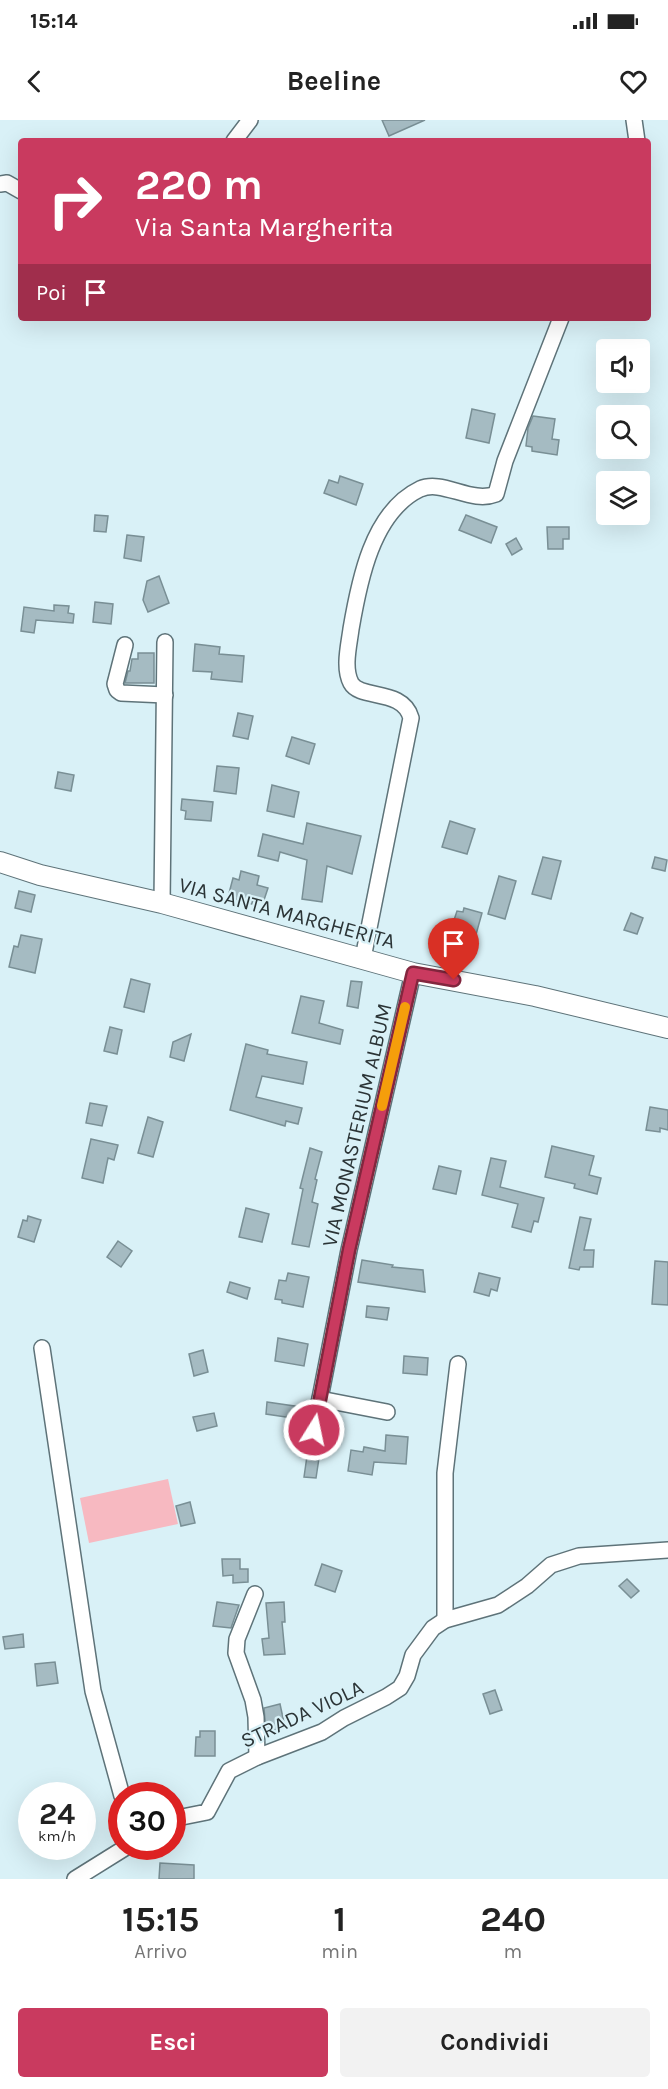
<!DOCTYPE html>
<html lang="it">
<style>
:root{--surface:#fff;--page:#f2f2f2;--text:#222;--muted:#767676;--accent:#c93a5f}
body{margin:0;font-family:Karla,sans-serif;background:var(--page);color:var(--text);height:100vh;display:flex;flex-direction:column;font-size:22px;white-space:nowrap}
*{box-sizing:border-box;margin:0}
p{font-size:20px;color:var(--muted)}
.icon{flex:none;width:33px;height:33px;fill:none;stroke:currentColor;stroke-width:2;stroke-linecap:round;stroke-linejoin:round}
.map{position:relative;height:1759px;overflow:hidden}
.sheet{display:flex;flex-direction:column;background:var(--surface);flex:1}
.sheet>*{flex:none}
.top-card{position:absolute;left:18px;top:18px;width:633px;height:183px;border-radius:6px;box-shadow:0 6px 24px #0002;background:#c93a5f;color:#fff;overflow:hidden}
.controls{position:absolute;left:596px;top:219px;display:grid;gap:12px}
.controls a{display:grid;place-items:center;width:54px;height:54px;border-radius:6px;background:var(--surface);box-shadow:0 6px 24px #0002;font-size:30px}
.speed{position:absolute;left:18px;top:1662px;display:flex;gap:12px;font-size:30px;font-weight:700;text-align:center}
.speed>*{display:grid;place-content:center;width:78px;height:78px;border-radius:50%;background:var(--surface);box-shadow:0 6px 24px #0002;line-height:1}
.speed small{font-size:15px;font-weight:400}
.speed .limit{border:9px solid #d22;background:#fff;color:#111}
.pin{position:absolute;display:grid;place-items:center;width:51px;height:51px;color:#fff;margin:-62px -26px;border-radius:50% 50% 50% 0;rotate:-45deg;box-shadow:0 0 6px #0007}
.pin .icon{rotate:45deg}
.me{position:absolute;width:66px;margin:-33px;rotate:10deg;stroke-linejoin:round;filter:drop-shadow(0 0 4px #0008)}
.turn{display:flex;align-items:center;gap:21px;height:126px;padding:0 18px;font-size:27px}
.turn .icon{width:78px;height:78px;stroke-width:2.5}
.turn b{display:block;font-size:42px;line-height:51px}
.then{display:flex;align-items:center;height:57px;padding:0 18px;background:#0003;gap:12px;font-size:22px}
.eta{display:flex;justify-content:space-evenly;align-items:center;height:102px;text-align:center}
.eta b{font-size:36px;font-weight:700;line-height:42px}
.cta{display:flex;gap:12px;margin-top:auto;padding:12px 18px}
.cta a{flex:1;height:69px;border-radius:6px;background:var(--accent);color:#fff;font-size:24px;font-weight:700;line-height:69px;text-align:center}
.cta a+a{background:var(--page);color:var(--text)}
.status{display:flex;justify-content:space-between;align-items:center;height:42px;padding:0 30px;background:var(--surface);direction:ltr}
.status svg{height:16px;fill:currentColor}
header{display:flex;justify-content:space-between;align-items:center;height:78px;padding:0 18px;background:var(--surface);font-size:27px;font-weight:700}
.map>svg:first-child{display:block}
.green{fill:#f7b9c1}
.building{fill:#a5bbc2;stroke:#798f95;stroke-width:1.5}
.lines{fill:none;stroke-linecap:round;stroke-linejoin:round}
.minor-casing{stroke:#5e7379;stroke-width:18}
.tertiary-casing{stroke:#5e7379;stroke-width:22}
.minor{stroke:#fff;stroke-width:15}
.tertiary{stroke:#fff;stroke-width:20}
.route-casing{stroke:#83263e;stroke-width:15}
.route{stroke:#c93a5f;stroke-width:10}
.slow{stroke:#f59e0b;stroke-width:10}
.labels{text-anchor:middle;stroke-width:4.5;stroke-linejoin:round;paint-order:stroke}
.street-label{font-size:21px;fill:#2b3436;stroke:#d9f1f7}
</style>
<div class="status"><b>15:14</b><svg viewBox="0 0 49 12"><path d="M0 12V9h3v3zM5 12V6h3v6zM10 12V3h3v9zM15 12V0h3v12zM26 1h20v11H26zM47 4h2v5h-2z"/></svg></div>
<header><svg class="icon" aria-label="back" viewBox="0 0 24 24"><path d="M15 5l-7 7 7 7"/></svg>Beeline<svg class="icon" aria-label="heart" viewBox="0 0 24 24"><path d="M12 20l-8-8c-3-5 5-10 8-4 3-6 11-1 8 4z"/></svg></header>
<div class="map">
<svg width="668" height="1759" viewBox="0 0 668 1759">
<rect width="100%" height="100%" fill="#d9f1f7"/>
<!-- green -->
<polygon class="green" points="168,1359 178,1404 89,1423 80,1378"/>
<!-- building -->
<g class="building">
<polygon points="382,0 425,0 389,16"/>
<polygon points="472,289 495,294 489,323 466,318"/>
<polygon points="533,296 555,299 552,319 559,320 557,335 532,331 532,327 526,326 528,308"/>
<polygon points="340,356 363,364 356,385 324,373 329,360 338,363"/>
<polygon points="95,395 108,396 106,412 94,411"/>
<polygon points="466,395 497,407 491,423 459,410"/>
<polygon points="547,407 569,407 569,419 563,419 563,429 548,429"/>
<polygon points="127,415 144,417 141,441 124,438"/>
<polygon points="516,418 522,429 512,435 506,424"/>
<polygon points="159,456 169,483 148,492 143,480 147,461"/>
<polygon points="95,482 113,484 111,504 93,502"/>
<polygon points="54,485 69,486 68,493 74,494 73,503 36,500 34,513 21,511 24,487 54,491"/>
<polygon points="195,524 220,527 219,534 244,536 242,562 211,559 212,552 193,551"/>
<polygon points="138,533 154,533 154,563 125,563 128,551 130,551 132,539 138,539"/>
<polygon points="238,593 253,596 248,619 233,616"/>
<polygon points="292,617 315,624 309,644 286,636"/>
<polygon points="217,646 239,648 236,674 214,671"/>
<polygon points="58,652 74,655 71,671 55,668"/>
<polygon points="272,665 299,672 294,697 267,691"/>
<polygon points="182,679 213,682 211,701 185,699 186,691 181,690"/>
<polygon points="450,701 475,709 467,734 442,727"/>
<polygon points="307,703 361,716 352,754 327,746 322,782 302,779 307,740 280,732 278,741 258,736 263,714 303,724"/>
<polygon points="543,737 561,741 551,779 532,774"/>
<polygon points="655,737 667,740 665,751 652,748"/>
<polygon points="241,751 259,756 257,765 268,768 264,780 254,777 252,784 228,777 233,758 239,760"/>
<polygon points="499,756 516,761 505,799 488,794"/>
<polygon points="19,771 35,775 31,792 15,788"/>
<polygon points="464,788 482,793 470,836 461,836 455,824 459,808 452,806 457,791 463,792"/>
<polygon points="631,793 643,798 637,814 624,810"/>
<polygon points="21,815 42,819 35,853 9,847 14,826 18,827"/>
<polygon points="131,859 150,864 144,892 124,887"/>
<polygon points="351,861 362,862 358,888 347,886"/>
<polygon points="301,876 324,881 319,903 343,910 340,924 292,913"/>
<polygon points="110,907 122,910 117,934 104,931"/>
<polygon points="191,914 184,941 170,937 173,922"/>
<polygon points="246,924 268,930 267,934 307,942 303,964 262,956 256,977 302,988 298,1004 286,1001 285,1006 230,990"/>
<polygon points="90,983 107,986 102,1006 86,1003"/>
<polygon points="650,987 668,990 668,1010 660,1008 660,1012 646,1010"/>
<polygon points="148,997 163,1002 153,1037 138,1033"/>
<polygon points="91,1019 118,1025 114,1040 108,1038 103,1063 82,1058"/>
<polygon points="552,1026 594,1036 589,1055 601,1058 597,1074 574,1068 575,1064 545,1057"/>
<polygon points="310,1028 322,1032 315,1059 317,1060 312,1082 318,1084 309,1127 292,1124 303,1069 300,1068"/>
<polygon points="491,1038 506,1041 500,1067 544,1078 538,1102 534,1101 531,1112 512,1107 518,1084 482,1075"/>
<polygon points="439,1046 461,1051 456,1074 433,1069"/>
<polygon points="246,1088 269,1094 262,1122 239,1117"/>
<polygon points="28,1096 41,1100 34,1122 18,1117 23,1100 27,1101"/>
<polygon points="580,1097 591,1099 584,1130 594,1130 593,1147 580,1147 579,1150 569,1148"/>
<polygon points="118,1121 132,1131 121,1147 107,1137"/>
<polygon points="362,1140 393,1145 392,1147 423,1150 425,1172 358,1162"/>
<polygon points="655,1141 668,1142 668,1185 652,1184"/>
<polygon points="288,1153 309,1157 303,1187 282,1183 282,1180 275,1179 279,1160 286,1161"/>
<polygon points="479,1153 500,1158 497,1171 491,1169 489,1176 474,1172"/>
<polygon points="230,1162 250,1168 247,1179 227,1172"/>
<polygon points="367,1186 389,1188 387,1200 366,1197"/>
<polygon points="278,1218 308,1224 304,1246 275,1241"/>
<polygon points="203,1230 208,1252 194,1256 189,1234"/>
<polygon points="404,1236 428,1238 427,1255 403,1253"/>
<polygon points="267,1282 301,1287 299,1299 266,1294"/>
<polygon points="214,1293 217,1306 197,1311 193,1297"/>
<polygon points="386,1315 408,1317 406,1344 374,1342 372,1355 348,1351 351,1330 363,1332 364,1327 385,1331"/>
<polygon points="307,1336 319,1338 316,1358 304,1357"/>
<polygon points="190,1382 195,1403 181,1406 176,1386"/>
<polygon points="222,1439 240,1439 240,1449 248,1449 248,1462 233,1463 233,1455 223,1456"/>
<polygon points="322,1444 342,1451 335,1472 315,1465"/>
<polygon points="627,1459 639,1471 631,1478 619,1466"/>
<polygon points="217,1482 239,1485 231,1508 213,1506"/>
<polygon points="284,1482 285,1502 282,1502 285,1534 264,1535 262,1519 269,1518 266,1483"/>
<polygon points="23,1514 24,1527 5,1529 3,1517"/>
<polygon points="55,1542 58,1563 37,1566 35,1544"/>
<polygon points="495,1570 502,1590 490,1594 483,1574"/>
<polygon points="280,1584 285,1607 266,1612 264,1588"/>
<polygon points="200,1611 215,1611 215,1636 195,1636 196,1617 200,1617"/>
<polygon points="160,1743 194,1745 194,1759 159,1759"/>
</g>
<g class="lines">
<!-- minor casing -->
<g class="minor-casing">
<g id="minor">
<polyline points="634,0 637,21"/>
<polyline points="234,21 250,0"/>
<polyline points="0,64 7,63 21,71"/>
<polyline points="125,525 115,564 117,570 121,573 165,575"/>
<polyline points="162,783 165,522"/>
<path d="M363,838L411,598C403,568 360,580 351,563C343,548 349,525 351,509C359,462 372,392 420,369C443,359 471,384 496,374L505,341L561,198"/>
<polyline points="42,1228 93,1571 122,1676"/>
<polyline points="320,1279 387,1292"/>
<polyline points="314,1309 349,1130 413,853"/>
<polyline points="255,1474 237,1519 236,1533 253,1580 256,1597 257,1637"/>
<polyline points="445,1500 445,1353 458,1244"/>
<polyline points="172,1699 207,1692 229,1651 257,1637 322,1612 344,1598 386,1577 400,1568 407,1556 413,1535 433,1508 445,1500 498,1485 527,1466 551,1445 579,1436 668,1430"/>
<polyline points="75,1759 128,1726"/>
</g>
</g>
<!-- tertiary casing -->
<g class="tertiary-casing">
<polyline id="tertiary" points="0,742 40,755 162,783 413,853 535,876 668,908"/>
</g>
<!-- minor -->
<use href="#minor" class="minor"/>
<!-- tertiary -->
<use href="#tertiary" class="tertiary"/>
</g>
<g class="lines">
<!-- route casing -->
<g class="route-casing">
<polyline id="route" points="314,1310 349,1130 413,853 454,860"/>
</g>
<!-- route -->
<use href="#route" class="route"/>
<!-- slow -->
<polyline class="slow" points="382,986 405,887"/>
</g>
<g class="labels">
<!-- street labels -->
<g class="street-label">
<text transform="translate(287 793) rotate(15)" y="7">VIA SANTA MARGHERITA</text>
<text transform="translate(357 1005) rotate(-77)" y="7">VIA MONASTERIUM ALBUM</text>
<text transform="translate(302 1594) rotate(-25)" y="7">STRADA VIOLA</text>
</g>
</g>
</svg>
<div class="controls">
<a><svg class="icon" aria-label="sound" viewBox="0 0 24 24"><path d="M4 9h4l5-4v14l-5-4H4zM17 9q2 3 0 6"/></svg></a>
<a><svg class="icon" aria-label="search" viewBox="0 0 24 24"><circle cx="10" cy="10" r="6"/><path d="M15 15l6 6"/></svg></a>
<a><svg class="icon" aria-label="layers" viewBox="0 0 24 24"><path d="M12 4l9 5-9 5-9-5zM3 14l9 5 9-5"/></svg></a>
</div>
<div class="speed"><div>24<small>km/h</small></div><div class="limit">30</div></div>
<div class="pin" style="left:454px;top:860px;background:#d93025"><svg class="icon" aria-label="arrive" viewBox="0 0 24 24"><path d="M6 21V4h12l-3 4 3 4H6"/></svg></div>
<svg class="me" style="left:314px;top:1310px" viewBox="-20 -20 40 40"><circle r="17" fill="#c93a5f" stroke="#fff" stroke-width="3"/><path d="M0-11L8 9 0 5-8 9z" fill="#fff"/></svg>
<div class="top-card">
<div class="turn"><svg class="icon" aria-label="right" viewBox="0 0 24 24"><path d="M7 20v-9h11M14 6l5 5-5 5"/></svg><div><b>220 m</b>Via Santa Margherita</div></div>
<div class="then">Poi<svg class="icon" aria-label="arrive" viewBox="0 0 24 24"><path d="M6 21V4h12l-3 4 3 4H6"/></svg></div>
</div>
</div>
<section class="sheet">
<div class="eta">
<div><b>15:15</b><p>Arrivo</p></div>
<div><b>1</b><p>min</p></div>
<div><b>240</b><p>m</p></div>
</div>
<div class="cta"><a>Esci</a><a>Condividi</a></div>
</section>
